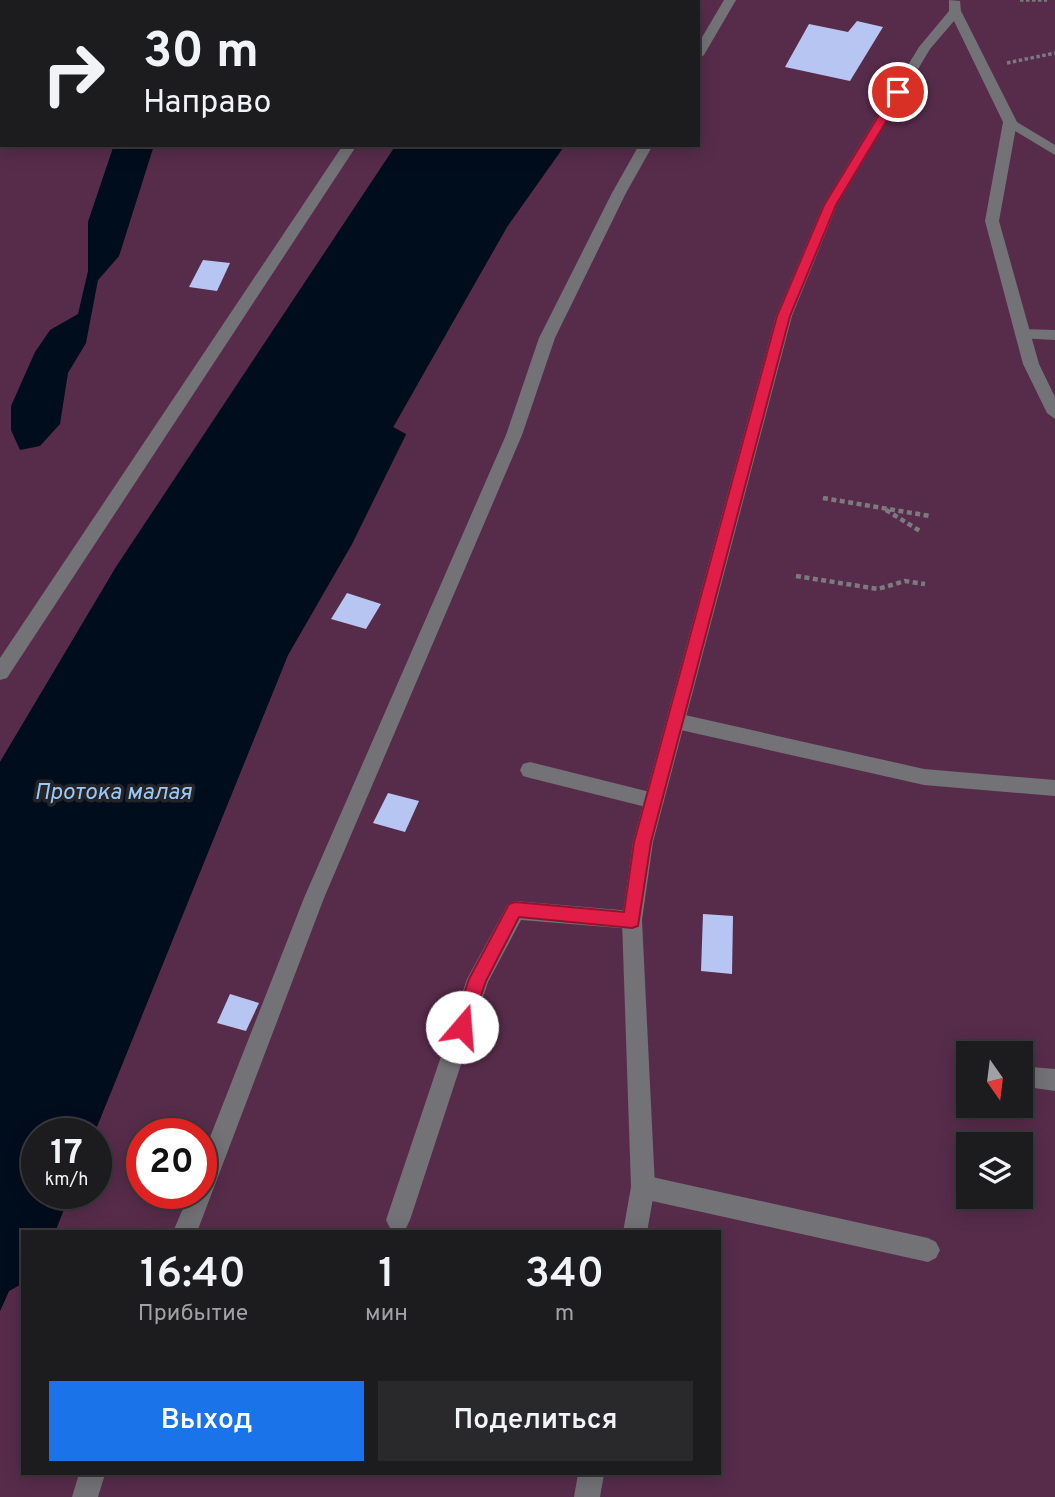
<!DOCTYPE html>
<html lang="ru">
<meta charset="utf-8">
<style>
:root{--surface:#1c1b1d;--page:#29282a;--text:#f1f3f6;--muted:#a0a1a4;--line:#3a393b;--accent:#1a73e8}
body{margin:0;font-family:Overpass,sans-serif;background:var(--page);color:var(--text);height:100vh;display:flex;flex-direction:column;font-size:26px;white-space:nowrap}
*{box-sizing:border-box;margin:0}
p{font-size:23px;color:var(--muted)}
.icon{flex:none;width:38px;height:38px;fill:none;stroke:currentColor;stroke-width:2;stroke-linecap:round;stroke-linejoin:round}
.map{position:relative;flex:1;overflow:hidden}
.drawer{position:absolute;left:21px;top:1230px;width:700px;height:245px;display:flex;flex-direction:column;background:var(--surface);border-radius:0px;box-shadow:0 4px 18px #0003,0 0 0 2px var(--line)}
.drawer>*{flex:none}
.top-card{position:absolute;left:0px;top:0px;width:700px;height:147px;box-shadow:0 4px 18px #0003,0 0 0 2px var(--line);background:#1c1b1d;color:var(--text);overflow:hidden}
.needle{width:46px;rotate:166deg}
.controls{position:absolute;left:956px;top:1041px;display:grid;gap:14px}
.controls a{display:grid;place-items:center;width:77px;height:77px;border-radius:0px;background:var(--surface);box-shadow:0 4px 18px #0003,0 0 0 2px var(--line);font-size:35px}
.speed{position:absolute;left:21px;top:1118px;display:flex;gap:14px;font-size:35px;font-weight:700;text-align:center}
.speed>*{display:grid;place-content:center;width:91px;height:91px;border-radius:50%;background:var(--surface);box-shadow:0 4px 18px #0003,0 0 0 2px var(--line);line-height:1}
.speed small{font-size:18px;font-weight:400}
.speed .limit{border:10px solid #d22;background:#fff;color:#111}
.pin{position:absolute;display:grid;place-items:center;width:60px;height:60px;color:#fff;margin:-30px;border:4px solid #fff;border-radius:50%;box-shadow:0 2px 7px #0007}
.me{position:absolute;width:77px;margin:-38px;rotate:18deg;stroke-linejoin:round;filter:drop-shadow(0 0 5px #0008)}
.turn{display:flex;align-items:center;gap:24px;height:147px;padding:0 28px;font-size:32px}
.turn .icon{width:91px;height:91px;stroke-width:2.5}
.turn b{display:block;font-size:49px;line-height:60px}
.eta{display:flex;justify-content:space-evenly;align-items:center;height:119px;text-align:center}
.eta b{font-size:42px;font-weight:600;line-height:49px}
.action{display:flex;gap:14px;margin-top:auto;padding:14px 28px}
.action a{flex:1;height:80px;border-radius:0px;background:var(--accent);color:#fff;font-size:28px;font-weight:600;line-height:80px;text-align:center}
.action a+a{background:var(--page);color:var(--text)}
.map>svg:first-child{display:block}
.green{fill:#572c4b;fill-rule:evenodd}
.water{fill:#000d1d}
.building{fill:#b7c5f2}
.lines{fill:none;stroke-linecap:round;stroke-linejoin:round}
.path-far1{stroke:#7b7a7d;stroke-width:3.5;stroke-dasharray:3.5 2.5;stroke-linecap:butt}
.path{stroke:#7b7a7d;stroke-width:4.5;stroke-dasharray:5 3.5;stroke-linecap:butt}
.service{fill:#737276;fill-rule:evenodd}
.minor{fill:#737276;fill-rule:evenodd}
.route{fill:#e11d48;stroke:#92132f;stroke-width:2}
.labels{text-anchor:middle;stroke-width:7;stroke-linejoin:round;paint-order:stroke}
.water-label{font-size:23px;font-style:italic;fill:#9ac9f8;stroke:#252427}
</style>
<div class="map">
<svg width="1055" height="1497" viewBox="0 0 1055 1497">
<rect width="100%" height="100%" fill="#252427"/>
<!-- green -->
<g class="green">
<polygon points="0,0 162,0 2,2 2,145 114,145 88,222 98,280 119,256 154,145 396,145 116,567 0,762"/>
<path d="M624,0H1055V1497H0V1311L9,1291L23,1283V1474H719V1232H55L70,1194H96L94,1134L288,655L352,544L406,435L393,428L507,227L565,145H698V2H623ZM968,1054H1020V1106H968ZM142,1134H201V1194H142ZM968,1144H1020V1197H968Z"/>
</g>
<!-- water -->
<g class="water">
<polygon points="114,145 154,145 119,256 98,280 86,343 68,373 60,424 40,446 20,450 11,430 11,406 35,352 50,330 78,314 88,271 88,222"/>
<polygon points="396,145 565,145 507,227 393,427 406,434 352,544 288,655 94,1134 37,1134 37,1194 70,1194 55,1232 23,1232 23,1283 9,1291 0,1311 0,762 116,567"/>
</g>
<!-- building -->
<g class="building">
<polygon points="857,21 883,27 850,81 785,67 809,24 848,32"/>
<polygon points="203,260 230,263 217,291 189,287"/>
<polygon points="347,593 381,604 366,629 331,619"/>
<polygon points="388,793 419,801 405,832 373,823"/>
<polygon points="703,914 733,916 732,974 701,971"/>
<polygon points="230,994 259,1003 246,1031 217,1023"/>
</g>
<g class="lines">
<!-- path-far1 -->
<g class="path-far1">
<polyline points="1020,0 1047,0"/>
<polyline points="1007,63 1055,53"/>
</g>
<!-- path -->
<g class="path">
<polyline points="823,498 930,516"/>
<polyline points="886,510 920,531"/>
<polyline points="796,576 878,589 905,581 925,584"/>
</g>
<!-- service -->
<g class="service">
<polygon points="724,0 736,0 704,55 698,59 698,44"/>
<polygon points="1010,118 1055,145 1055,155 1005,125 1005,119"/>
<polygon points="639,145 653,145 626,193 555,338 522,435 324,898 197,1232 173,1232 189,1194 201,1194 201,1160 304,898 506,435 539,338 612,193"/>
<polygon points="1023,329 1055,330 1055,340 1018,338 1015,334 1018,330"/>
<polygon points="676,713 924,769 1055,780 1055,796 924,785 676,729 669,726 667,721 669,716"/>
<polygon points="530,762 654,793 661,795 664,801 661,807 654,809 530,778 523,776 520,770 523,764"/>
<polygon points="515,901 632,911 639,913 642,920 639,927 632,929 521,920 488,982 410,1220 406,1228 398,1232 390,1228 386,1220 467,979 508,904"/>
<polygon points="1020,1066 1055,1069 1055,1091 1020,1086"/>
<polygon points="643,1175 928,1238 936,1242 940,1250 936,1258 928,1262 643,1199 635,1195 631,1187 635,1179"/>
<polygon points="79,1474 105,1474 98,1497 72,1497"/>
</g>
<!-- minor -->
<g class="minor">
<polygon points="447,0 459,0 446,2"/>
<polygon points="949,0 960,1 961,11 1017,122 999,221 1039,364 1055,397 1055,419 1047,413 1023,364 985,221 1003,122 954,21 930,49 837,205 792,316 653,842 642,920 655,1187 647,1232 623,1232 631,1187 622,920 633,842 776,316 823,205 919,47 949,11"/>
<polygon points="343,145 357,145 7,678 0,680 0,658"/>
<polygon points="578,1474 604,1474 600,1497 574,1497"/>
</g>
</g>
<!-- route -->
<polygon class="route" points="898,89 904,92 836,205 790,316 651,842 638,926 632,928 519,917 486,981 468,1033 462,1036 455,1033 453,1027 469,979 509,904 515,902 624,912 634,842 777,316 824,205 893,92"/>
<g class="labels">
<!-- water labels -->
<g class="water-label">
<text x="113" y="799">Протока малая</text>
</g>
</g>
</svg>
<div class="controls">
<a><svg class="needle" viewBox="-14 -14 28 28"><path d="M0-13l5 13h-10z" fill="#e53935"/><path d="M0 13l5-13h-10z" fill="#a0a1a4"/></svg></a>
<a><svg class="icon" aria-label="layers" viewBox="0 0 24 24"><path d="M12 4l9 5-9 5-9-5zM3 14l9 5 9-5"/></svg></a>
</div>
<div class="speed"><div>17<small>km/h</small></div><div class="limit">20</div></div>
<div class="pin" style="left:898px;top:92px;background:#d93025"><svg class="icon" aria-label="arrive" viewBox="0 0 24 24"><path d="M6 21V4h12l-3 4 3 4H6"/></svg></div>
<svg class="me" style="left:462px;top:1027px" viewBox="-20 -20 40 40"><circle r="19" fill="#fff"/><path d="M0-13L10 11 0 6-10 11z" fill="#e11d48"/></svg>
<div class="top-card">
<div class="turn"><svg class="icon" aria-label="right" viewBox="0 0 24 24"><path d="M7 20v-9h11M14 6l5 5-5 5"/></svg><div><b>30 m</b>Направо</div></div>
</div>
<section class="drawer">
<div class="eta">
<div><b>16:40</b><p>Прибытие</p></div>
<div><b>1</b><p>мин</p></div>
<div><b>340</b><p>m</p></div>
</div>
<div class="action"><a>Выход</a><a>Поделиться</a></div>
</section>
</div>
